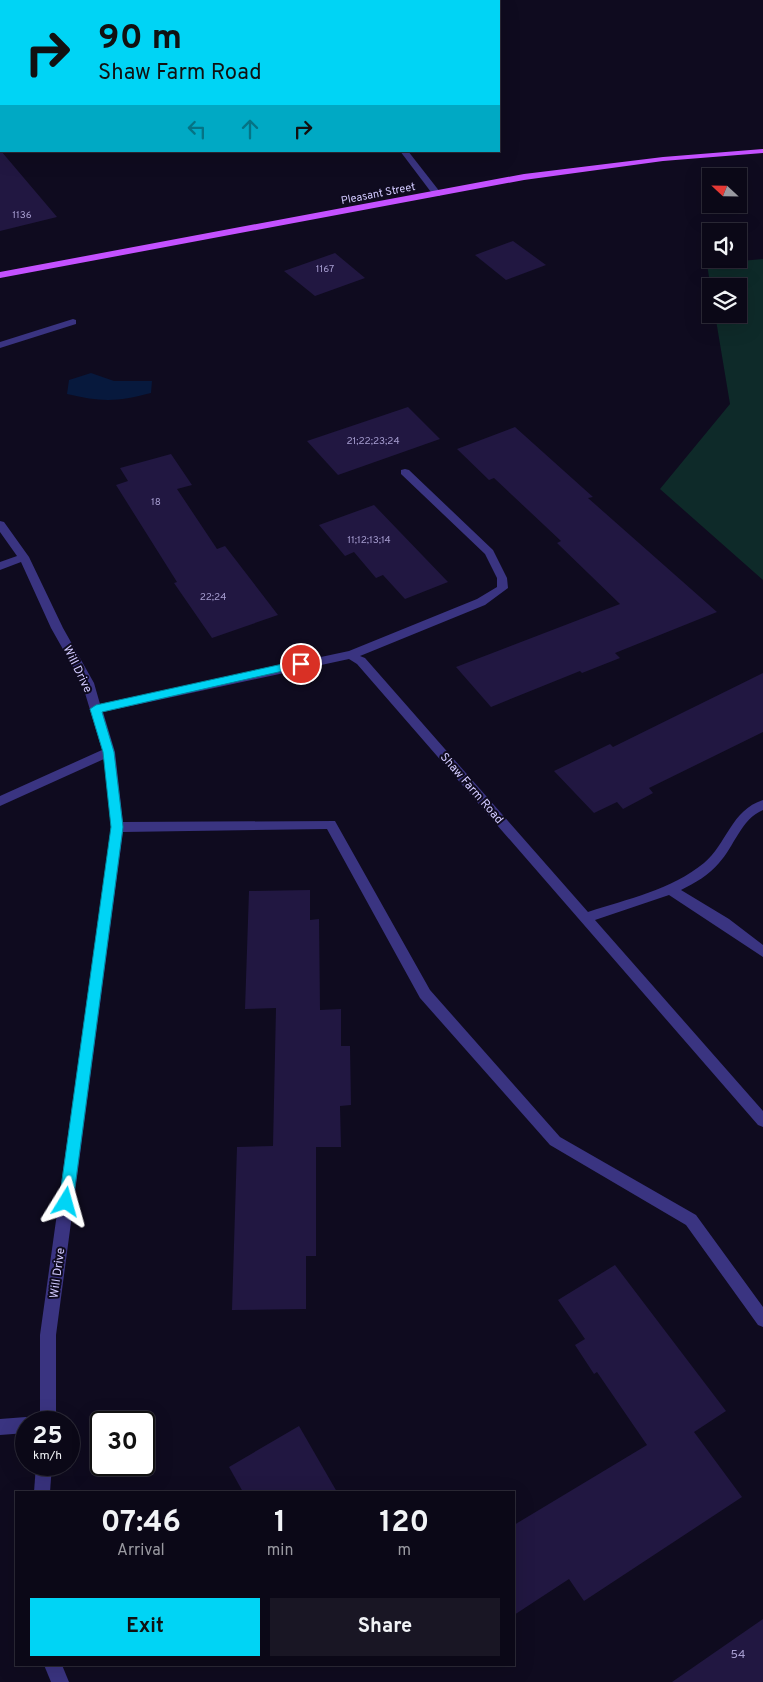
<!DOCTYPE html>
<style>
:root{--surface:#0b0817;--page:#191624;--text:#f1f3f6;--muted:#9a9aa1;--line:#2b2936;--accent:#00d4f5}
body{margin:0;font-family:Overpass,sans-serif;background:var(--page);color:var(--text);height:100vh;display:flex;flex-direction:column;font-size:19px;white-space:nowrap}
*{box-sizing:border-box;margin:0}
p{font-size:16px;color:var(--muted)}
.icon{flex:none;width:28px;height:28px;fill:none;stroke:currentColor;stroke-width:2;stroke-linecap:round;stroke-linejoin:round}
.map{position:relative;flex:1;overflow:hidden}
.drawer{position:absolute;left:15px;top:1491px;width:500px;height:175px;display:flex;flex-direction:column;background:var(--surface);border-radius:0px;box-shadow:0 5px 20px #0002,0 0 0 1px var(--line)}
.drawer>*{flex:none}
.guide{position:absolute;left:0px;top:0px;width:500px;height:152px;box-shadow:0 5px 20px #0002,0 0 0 1px var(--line);background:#00d4f5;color:#111;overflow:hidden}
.needle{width:32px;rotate:292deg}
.controls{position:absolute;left:702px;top:168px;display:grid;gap:10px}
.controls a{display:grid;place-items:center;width:45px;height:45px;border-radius:0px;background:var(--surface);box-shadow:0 5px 20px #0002,0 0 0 1px var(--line);font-size:25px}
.speed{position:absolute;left:15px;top:1411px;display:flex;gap:10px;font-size:25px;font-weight:700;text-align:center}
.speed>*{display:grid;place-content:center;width:65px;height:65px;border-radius:50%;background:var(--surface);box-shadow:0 5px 20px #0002,0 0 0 1px var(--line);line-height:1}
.speed small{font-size:12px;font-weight:400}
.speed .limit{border:2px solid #111;border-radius:8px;background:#fff;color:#111}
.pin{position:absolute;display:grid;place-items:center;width:42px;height:42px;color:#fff;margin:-21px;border:2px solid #fff;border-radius:50%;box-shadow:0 1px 5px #0007}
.me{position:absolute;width:55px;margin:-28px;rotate:8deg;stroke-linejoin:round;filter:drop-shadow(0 0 4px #0008)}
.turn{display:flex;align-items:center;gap:18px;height:105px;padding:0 15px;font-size:22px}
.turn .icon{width:65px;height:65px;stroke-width:2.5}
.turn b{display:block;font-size:35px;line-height:42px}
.lanes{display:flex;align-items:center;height:48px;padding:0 15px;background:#0003;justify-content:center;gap:25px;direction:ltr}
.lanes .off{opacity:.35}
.eta{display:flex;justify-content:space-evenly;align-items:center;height:85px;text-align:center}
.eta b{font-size:30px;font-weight:700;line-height:35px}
.action{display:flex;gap:10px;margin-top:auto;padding:10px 15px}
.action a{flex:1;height:58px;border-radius:0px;background:var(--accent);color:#111;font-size:20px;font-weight:700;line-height:58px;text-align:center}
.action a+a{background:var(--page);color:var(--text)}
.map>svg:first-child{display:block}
.green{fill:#0e2a29}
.water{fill:#07193d}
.building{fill:#211741}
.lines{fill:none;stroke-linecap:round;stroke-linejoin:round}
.minor{fill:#3a3481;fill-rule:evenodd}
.major{fill:#c451ff;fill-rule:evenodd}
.route{fill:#00d4f5;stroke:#008a9f}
.labels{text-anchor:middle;stroke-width:4;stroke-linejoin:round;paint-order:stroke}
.number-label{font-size:10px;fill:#a69dd0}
.far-street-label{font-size:11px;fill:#d2caff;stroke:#0f0b1f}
.street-label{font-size:12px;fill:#d2caff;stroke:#0f0b1f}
.near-number-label{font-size:12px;fill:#a69dd0}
</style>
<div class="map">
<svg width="763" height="1682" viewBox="0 0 763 1682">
<rect width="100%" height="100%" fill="#0f0b1f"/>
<!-- green -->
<g class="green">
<polygon points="0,0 250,0 1,1 1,127"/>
<polygon points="763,259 763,580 660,489 730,404 715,314 739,314 739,286 711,286 711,290 707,264"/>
</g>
<!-- water -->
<path class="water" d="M91,373L114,381H152L151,393C117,402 101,402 67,394L69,380Z"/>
<!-- building -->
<g class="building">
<polygon points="0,148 1,151 57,217 0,231"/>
<polygon points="513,241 546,265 506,280 475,255"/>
<polygon points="335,253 365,278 315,296 284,271"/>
<polygon points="408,407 440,439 338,475 307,441"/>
<polygon points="515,427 593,497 588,498 717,612 615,653 620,658 582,673 580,671 491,707 456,667 620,604 557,543 561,541 494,478 489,480 457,449"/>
<polygon points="171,454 192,485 177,489 217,549 225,546 278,615 212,638 174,583 177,582 116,485 128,481 120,468"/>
<polygon points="374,505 448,582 405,599 383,575 376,578 354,552 345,556 319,525"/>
<polygon points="763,673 763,732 649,788 653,793 623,809 617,802 594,813 554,771 610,744 613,747"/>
<polygon points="310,890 310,920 319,919 320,1010 341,1009 341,1046 350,1046 351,1105 340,1106 341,1147 316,1147 316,1256 306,1256 306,1309 232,1310 237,1147 273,1146 276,1008 245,1009 249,891"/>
<polygon points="615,1265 726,1411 694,1432 742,1497 584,1601 569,1579 514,1615 514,1525 647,1445 597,1372 594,1374 575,1345 585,1339 558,1300"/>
<polygon points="299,1426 337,1492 243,1492 229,1467"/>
<polygon points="763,1619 763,1682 672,1682"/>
</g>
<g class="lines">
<!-- minor -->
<g class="minor">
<polygon points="400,151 408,151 440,192 440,196 434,196"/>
<polygon points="73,319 76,320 76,324 0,348 0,342"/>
<path d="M405,469L409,470L493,550L507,578L508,588L485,605L360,656L365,658L588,912C627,899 671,890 704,863C727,844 731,810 763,800V810C741,819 734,847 719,863C709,875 695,883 681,890L729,919L763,945V957L669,895L595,920L763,1111V1127L758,1125L357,664L349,659L103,712L115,752L123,822L335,821L430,990L560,1137L696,1215L763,1307V1327L758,1325L686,1225L550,1145L420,998L327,829L123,832L56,1335V1422H40V1335L111,827L104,759L0,806V796L102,750L82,683L51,628L21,562L0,570V562L17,556L0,532V521L4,522L29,557L63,628L94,683L100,704L349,651L477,599L497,587V578L485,554L401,474V470Z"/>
<polygon points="26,1417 32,1419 33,1422 26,1422 26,1433 0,1435 0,1419"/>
<polygon points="36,1465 52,1465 50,1492 34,1492"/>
<polygon points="44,1665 62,1665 69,1682 51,1682"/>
</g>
<!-- major -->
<polygon class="major" points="763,149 763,153 663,161 524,180 0,278 0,272 524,174 663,157"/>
</g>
<!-- route -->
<polygon class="route" points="301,660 305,661 306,664 305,666 102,712 114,752 123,827 73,1202 71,1206 66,1208 61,1206 59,1202 111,827 103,752 90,709 96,705"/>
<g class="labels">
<!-- number labels -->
<g class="number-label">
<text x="22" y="218">1136</text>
<text x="325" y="272">1167</text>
<text x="373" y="444">21;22;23;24</text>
<text x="156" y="505">18</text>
<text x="369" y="543">11;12;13;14</text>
<text x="213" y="600">22;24</text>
</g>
<!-- far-street labels -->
<g class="far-street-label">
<text transform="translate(378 193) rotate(-11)" y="4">Pleasant Street</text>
</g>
<!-- street labels -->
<g class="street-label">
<text transform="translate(78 669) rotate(64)" y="4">Will Drive</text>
<text transform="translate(472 788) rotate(49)" y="4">Shaw Farm Road</text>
<text transform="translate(57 1273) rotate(-82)" y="4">Will Drive</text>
</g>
<!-- near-number labels -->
<g class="near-number-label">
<text x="738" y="1658">54</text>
</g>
</g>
</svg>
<div class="controls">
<a><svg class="needle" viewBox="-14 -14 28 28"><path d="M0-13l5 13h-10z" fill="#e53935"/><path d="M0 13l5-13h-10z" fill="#9a9aa1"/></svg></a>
<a><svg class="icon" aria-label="sound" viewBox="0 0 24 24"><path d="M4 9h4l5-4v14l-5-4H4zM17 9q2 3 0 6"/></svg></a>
<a><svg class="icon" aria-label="layers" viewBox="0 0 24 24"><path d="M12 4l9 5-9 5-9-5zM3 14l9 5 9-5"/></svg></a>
</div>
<div class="speed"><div>25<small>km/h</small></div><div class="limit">30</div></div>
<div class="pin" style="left:301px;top:664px;background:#d93025"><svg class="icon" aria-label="arrive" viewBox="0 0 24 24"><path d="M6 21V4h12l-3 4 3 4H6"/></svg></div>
<svg class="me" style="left:66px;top:1202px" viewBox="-20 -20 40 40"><path d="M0-17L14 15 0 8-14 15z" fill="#00d4f5" stroke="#fff" stroke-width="4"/></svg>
<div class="guide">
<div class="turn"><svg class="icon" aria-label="right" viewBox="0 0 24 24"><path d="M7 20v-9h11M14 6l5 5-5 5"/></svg><div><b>90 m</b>Shaw Farm Road</div></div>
<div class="lanes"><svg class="icon off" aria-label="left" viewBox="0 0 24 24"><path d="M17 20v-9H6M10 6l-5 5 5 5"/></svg><svg class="icon off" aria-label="ahead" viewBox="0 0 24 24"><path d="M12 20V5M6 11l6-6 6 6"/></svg><svg class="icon" aria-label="right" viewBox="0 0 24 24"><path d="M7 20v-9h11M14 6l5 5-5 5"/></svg></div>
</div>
<section class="drawer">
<div class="eta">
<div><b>07:46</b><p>Arrival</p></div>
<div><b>1</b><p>min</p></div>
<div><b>120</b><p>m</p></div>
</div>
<div class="action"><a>Exit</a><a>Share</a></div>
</section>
</div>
